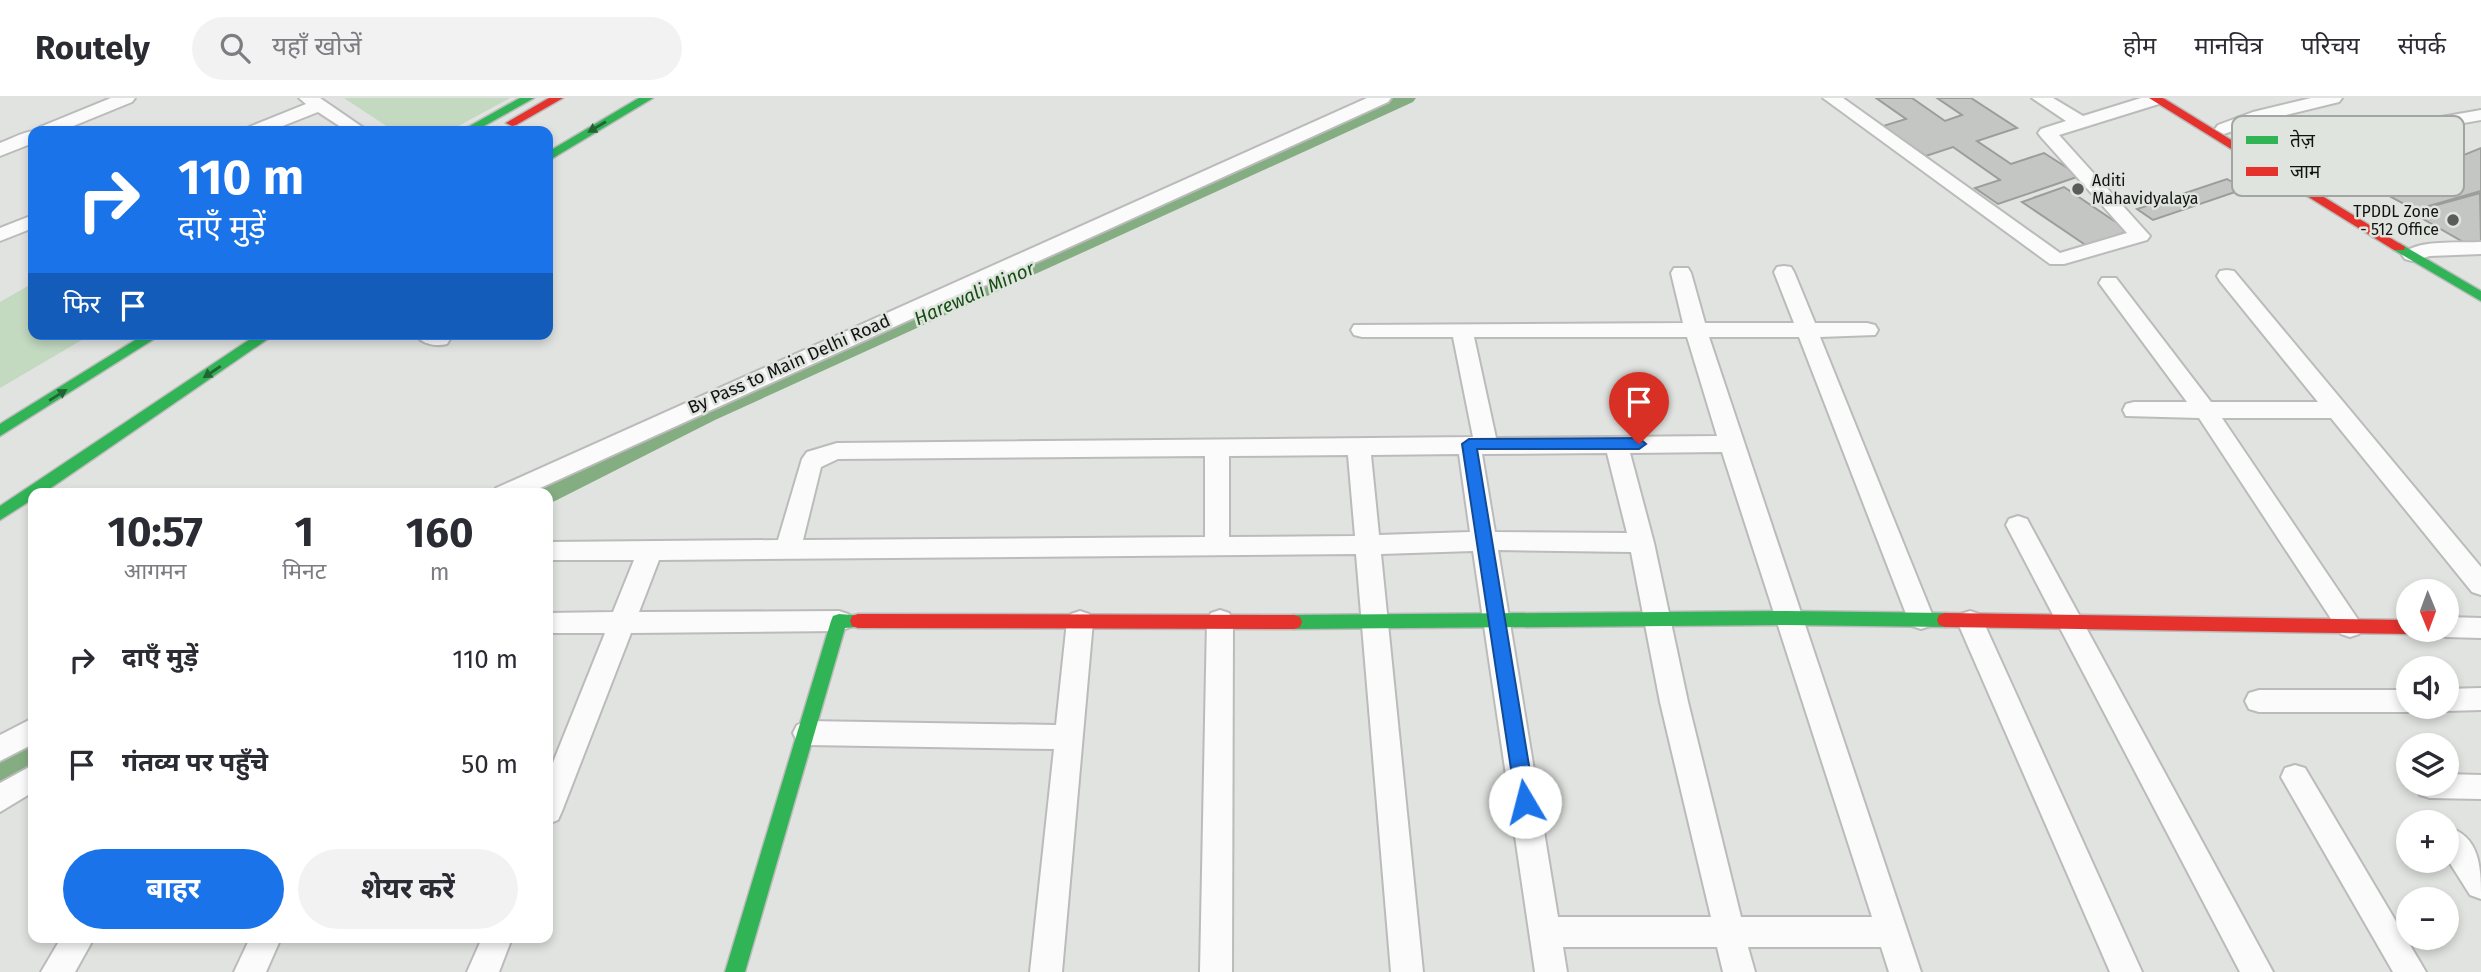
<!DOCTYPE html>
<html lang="hi">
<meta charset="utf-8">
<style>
:root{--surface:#fff;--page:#f2f2f3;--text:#2b2b33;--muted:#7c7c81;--line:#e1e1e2;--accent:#1a73e8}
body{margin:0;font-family:"Fira Sans","Noto Sans Devanagari",sans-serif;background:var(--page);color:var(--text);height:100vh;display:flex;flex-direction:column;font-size:26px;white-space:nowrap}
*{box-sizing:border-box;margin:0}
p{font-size:23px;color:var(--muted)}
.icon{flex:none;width:38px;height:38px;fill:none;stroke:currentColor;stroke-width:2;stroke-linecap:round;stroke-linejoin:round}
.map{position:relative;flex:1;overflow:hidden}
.sheet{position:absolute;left:28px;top:390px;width:525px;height:455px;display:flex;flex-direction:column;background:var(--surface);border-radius:14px;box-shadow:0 4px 10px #0003}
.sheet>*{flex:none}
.hud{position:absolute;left:28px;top:28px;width:525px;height:214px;border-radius:14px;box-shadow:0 4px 10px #0003;background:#1a73e8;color:#fff;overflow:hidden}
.needle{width:46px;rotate:179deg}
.buttons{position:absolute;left:2396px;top:481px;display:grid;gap:14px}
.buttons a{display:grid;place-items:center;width:63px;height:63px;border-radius:50%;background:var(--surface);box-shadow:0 4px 10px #0003;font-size:35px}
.pin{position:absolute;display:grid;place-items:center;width:60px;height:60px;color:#fff;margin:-72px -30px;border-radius:50% 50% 50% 0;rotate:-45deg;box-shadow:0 0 7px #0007}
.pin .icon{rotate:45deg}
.me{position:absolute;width:77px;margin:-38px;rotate:352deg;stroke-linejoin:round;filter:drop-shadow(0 0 5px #0008)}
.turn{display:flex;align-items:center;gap:24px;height:147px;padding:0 35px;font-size:32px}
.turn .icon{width:91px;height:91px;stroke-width:2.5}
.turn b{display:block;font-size:49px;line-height:60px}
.then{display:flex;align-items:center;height:66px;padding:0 35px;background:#0003;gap:14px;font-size:26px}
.eta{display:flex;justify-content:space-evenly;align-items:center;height:119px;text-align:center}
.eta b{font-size:42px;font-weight:700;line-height:49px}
.cta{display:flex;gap:14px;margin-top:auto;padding:14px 35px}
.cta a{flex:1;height:80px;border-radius:42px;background:var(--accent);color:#fff;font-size:28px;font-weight:700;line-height:80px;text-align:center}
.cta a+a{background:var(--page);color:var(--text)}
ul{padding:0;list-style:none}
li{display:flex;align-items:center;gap:21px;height:105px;padding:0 35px}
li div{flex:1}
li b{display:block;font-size:26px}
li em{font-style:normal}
header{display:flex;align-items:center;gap:42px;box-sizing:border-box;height:98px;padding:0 35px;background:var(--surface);border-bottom:2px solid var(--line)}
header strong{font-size:33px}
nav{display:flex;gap:38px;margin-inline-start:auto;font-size:24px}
.search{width:490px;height:63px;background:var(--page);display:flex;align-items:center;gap:18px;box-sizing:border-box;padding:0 24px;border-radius:38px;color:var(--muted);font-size:26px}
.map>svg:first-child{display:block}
.green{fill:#c3d9c0}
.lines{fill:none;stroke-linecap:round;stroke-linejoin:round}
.canal{fill:#85ad82;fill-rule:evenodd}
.building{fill:#c4c6c4;stroke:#9b9d9b;stroke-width:2}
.street-casing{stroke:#babbba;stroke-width:4}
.fast-casing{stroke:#babbba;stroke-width:3}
.jam-casing{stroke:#babbba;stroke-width:3}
.street{fill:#fafbfa;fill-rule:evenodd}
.fast{fill:#30b455;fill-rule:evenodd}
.jam{fill:#e5322d;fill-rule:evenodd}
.oneway{fill:#216434}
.route{fill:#1a73e8;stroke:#114b97;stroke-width:2}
.poi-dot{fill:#5a5c5a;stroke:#e0e4df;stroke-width:2.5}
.labels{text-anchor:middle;stroke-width:5;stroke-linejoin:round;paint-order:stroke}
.far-poi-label{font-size:16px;fill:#121412;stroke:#e0e4df;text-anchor:start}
.street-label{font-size:18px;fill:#121412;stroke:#e0e4df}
.water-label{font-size:19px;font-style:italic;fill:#154f13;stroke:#e0e4df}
.key{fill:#e0e4df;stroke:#a2a6a2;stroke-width:2}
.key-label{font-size:19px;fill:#121412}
</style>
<header>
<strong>Routely</strong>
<div class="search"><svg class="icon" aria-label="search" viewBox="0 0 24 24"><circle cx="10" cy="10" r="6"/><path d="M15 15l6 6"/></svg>यहाँ खोजें</div>
<nav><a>होम</a><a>मानचित्र</a><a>परिचय</a><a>संपर्क</a></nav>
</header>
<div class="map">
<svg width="2481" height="874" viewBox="0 0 2481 874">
<rect width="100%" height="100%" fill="#e1e3e0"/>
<!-- green -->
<g class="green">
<polygon points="344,0 510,0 449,33 394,33"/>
<polygon points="33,185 33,236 92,236 0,290 0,204"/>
</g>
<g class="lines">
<!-- canal -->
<g class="canal">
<polygon points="1389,0 1416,0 1413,4 715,322 555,403 548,405 548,396 532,396 535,389 697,310"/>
<polygon points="33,645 33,676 0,693 0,662"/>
</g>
</g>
<!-- building -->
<g class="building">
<polygon points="1876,0 1912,0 1945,23 1962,17 1937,0 1971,0 2017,30 1977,43 2011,66 2044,55 2080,78 1998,106 1975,90 2000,82 1953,49 1926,58 1883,28 1906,21"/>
<polygon points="2481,50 2481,93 2415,112 2378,92"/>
<polygon points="2227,81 2244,91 2153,122 2137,111"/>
<polygon points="2064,89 2129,133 2087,148 2022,104"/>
<polygon points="2480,95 2481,144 2465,145 2411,114"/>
</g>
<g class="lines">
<!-- street casing -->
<g class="street-casing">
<g id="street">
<polygon points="111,0 135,0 132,4 61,33 37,33 40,29"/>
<polygon points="299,0 320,0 368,33 347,33 318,14 270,33 246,33 249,29 306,6"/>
<polygon points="1367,0 1391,0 1388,4 527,396 492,396 496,390"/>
<polygon points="1823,0 1843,0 2060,155 2127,135 2041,39 2038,35 2041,31 2066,23 2032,0 2053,0 2083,18 2141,0 2164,0 2162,5 2059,37 2150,138 2147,142 2064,166 2050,166"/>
<polygon points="2311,0 2342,0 2339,4 2265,22 2224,36 2215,31 2218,27 2253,14"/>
<polygon points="2481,12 2481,22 2401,36 2392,31 2401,26"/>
<path d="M33,33V45L0,58V45C11,41 24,33 36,33Z"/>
<polygon points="33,117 33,130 0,143 0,130"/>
<path d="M2481,144V156L2430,158L2412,163L2405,161L2402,157C2414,141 2462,145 2481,144Z"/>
<path d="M1784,168L1791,169L1794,174L1815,225H1867L1875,227L1878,232L1875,237L1820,239L1934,521L1930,528L1921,531L1912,528L1908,521L1799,239H1709L1921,874H1889L1881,849H1748L1755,874H1723L1717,849H1563L1567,874H1535L1473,453L1381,456L1423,874H1391L1356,456L659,462L639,514L839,513L848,516L852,523L848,530L839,533L631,535L562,713L558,722L548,726V677L605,535H548V515L613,514L634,462H548V444L778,442L802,361L807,354L837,345L1473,339L1453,239H1362L1354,237L1351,232L1354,227L1683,225L1671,175L1674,170H1688L1691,175L1705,225H1794L1774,174L1777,169ZM1474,239H1687L1717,338L1496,340ZM1722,354L1872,819H1741L1688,604L1654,445L1630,355ZM1607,355L1627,435L1495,434L1482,356ZM1459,356L1470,434L1379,437L1371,357ZM1348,357L1355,438L1229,439V358ZM1205,358V439L803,442L821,369L838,361ZM1498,452L1631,454L1660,604L1711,819H1558Z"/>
<polygon points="2227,172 2234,173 2481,469 2481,497 2472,494 2331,320 2222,320 2363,529 2359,536 2350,539 2341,536 2199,320 2126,318 2123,312 2126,306 2134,304 2187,304 2099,185 2102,180 2116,180 2211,304 2318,304 2220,183 2217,178 2220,173"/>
<path d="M415,236H447L450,241L447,246C436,249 421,246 415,236Z"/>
<polygon points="2018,418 2027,421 2273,874 2240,874 2006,427 2009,421"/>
<polygon points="1220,512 1229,515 1233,522 1232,874 1200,874 1207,522 1211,515"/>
<polygon points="1080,513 1089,516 1093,523 1062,874 1030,874 1054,651 807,647 797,643 793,635 797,627 807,623 1056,627 1067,523 1071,516"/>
<polygon points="1970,513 1979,516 1983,523 2142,874 2110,874 1957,523 1961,516"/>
<polygon points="2446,519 2481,520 2481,540 2446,539 2437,536 2435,532 2446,532"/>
<polygon points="2481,590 2481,612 2446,613 2436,609 2446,609 2446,591"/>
<polygon points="2259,592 2408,592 2408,609 2419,609 2408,614 2259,614 2249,611 2245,603 2249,595"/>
<polygon points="33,620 33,646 0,663 0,637"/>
<polygon points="33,667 33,694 0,714 0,685"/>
<polygon points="2295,667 2305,670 2426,874 2393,874 2281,679 2285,670"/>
<polygon points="2446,676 2481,677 2481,701 2430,700 2420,697 2417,686 2446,686"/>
<path d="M2453,731C2481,742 2481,774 2481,801L2470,797L2446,759V733Z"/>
<polygon points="61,840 94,840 75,874 41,874"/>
<polygon points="250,840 281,840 266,874 234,874"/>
<polygon points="482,840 512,840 499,874 467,874"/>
</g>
</g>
<!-- fast casing -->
<g class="fast-casing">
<g id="fast">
<polygon points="520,0 534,0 475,33 461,33"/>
<polygon points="639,0 653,0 548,63 548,54"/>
<polygon points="2399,145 2481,193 2481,203 2394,152 2394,146"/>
<polygon points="145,236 162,236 0,338 0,326"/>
<polygon points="258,236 275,236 42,396 33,396 33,401 0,422 0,408"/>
<polygon points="1787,513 1945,515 1951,517 1953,522 1951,527 1945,529 1787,527 1294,531 1288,529 1286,524 1288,519 1294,517"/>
<polygon points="839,516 864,518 866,523 864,528 845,530 745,874 725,874 831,523 833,518"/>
</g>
</g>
<!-- jam casing -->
<g class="jam-casing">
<g id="jam">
<polygon points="549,0 563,0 516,27 512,28 506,25"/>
<polygon points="2149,0 2163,0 2405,149 2404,152 2394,152"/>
<polygon points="1945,515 2408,522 2408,532 2415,532 2408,536 1945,529 1939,527 1937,522 1939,517"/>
<polygon points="858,516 1294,517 1300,519 1302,524 1300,529 1294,531 858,530 852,528 850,523 852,518"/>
</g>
</g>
<!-- street -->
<use href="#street" class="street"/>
<!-- fast -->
<use href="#fast" class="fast"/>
<!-- jam -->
<use href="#jam" class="jam"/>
</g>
<!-- one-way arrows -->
<defs><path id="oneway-solid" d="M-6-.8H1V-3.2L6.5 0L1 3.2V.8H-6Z" transform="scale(1.75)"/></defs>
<g class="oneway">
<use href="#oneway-solid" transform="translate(597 29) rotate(149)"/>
<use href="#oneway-solid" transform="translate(212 274) rotate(146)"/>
<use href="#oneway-solid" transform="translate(58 297) rotate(-32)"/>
</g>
<!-- route -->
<polygon class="route" points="1639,340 1646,346 1639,351 1477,351 1535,704 1532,710 1525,712 1519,710 1516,704 1462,346 1469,341"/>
<!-- markers -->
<g class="poi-dot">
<circle cx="2078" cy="91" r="7"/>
<circle cx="2453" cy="122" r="7"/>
</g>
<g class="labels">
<!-- far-poi labels -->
<g class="far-poi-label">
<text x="2092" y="88">Aditi<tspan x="2092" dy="18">Mahavidyalaya</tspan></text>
<text x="2439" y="119" text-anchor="end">TPDDL Zone<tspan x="2439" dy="18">- 512 Office</tspan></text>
</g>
<!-- street labels -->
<g class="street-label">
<text transform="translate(789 266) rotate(-24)" y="6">By Pass to Main Delhi Road</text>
</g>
<!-- water labels -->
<g class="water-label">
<text transform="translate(974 195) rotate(-24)" y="7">Harewali Minor</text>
</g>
</g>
<!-- legend -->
<rect x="2232" y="18" width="232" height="80" rx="10" class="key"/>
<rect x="2246" y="38" width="32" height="8" fill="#30b455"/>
<rect x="2246" y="69" width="32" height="9" fill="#e5322d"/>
<g class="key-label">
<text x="2290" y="49">तेज़</text>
<text x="2290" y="80">जाम</text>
</g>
</svg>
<div class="buttons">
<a><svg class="needle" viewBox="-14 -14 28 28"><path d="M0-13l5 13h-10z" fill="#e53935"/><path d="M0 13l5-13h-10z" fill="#7c7c81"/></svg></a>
<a><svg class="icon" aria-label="sound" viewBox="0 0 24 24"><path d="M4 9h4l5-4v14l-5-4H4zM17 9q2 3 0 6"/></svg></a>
<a><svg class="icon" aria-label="layers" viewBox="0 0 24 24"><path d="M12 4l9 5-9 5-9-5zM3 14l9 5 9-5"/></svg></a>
<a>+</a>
<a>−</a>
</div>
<div class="pin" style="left:1639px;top:346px;background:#d93025"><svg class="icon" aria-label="arrive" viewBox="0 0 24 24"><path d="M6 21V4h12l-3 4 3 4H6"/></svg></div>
<svg class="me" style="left:1525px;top:704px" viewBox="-20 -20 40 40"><circle r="19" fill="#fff"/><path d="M0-13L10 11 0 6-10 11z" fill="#1a73e8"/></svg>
<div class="hud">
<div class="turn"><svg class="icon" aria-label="right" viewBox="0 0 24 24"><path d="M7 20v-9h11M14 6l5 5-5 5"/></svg><div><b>110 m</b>दाएँ मुड़ें</div></div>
<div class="then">फिर<svg class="icon" aria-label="arrive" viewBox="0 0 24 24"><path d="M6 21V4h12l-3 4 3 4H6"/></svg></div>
</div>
<section class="sheet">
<div class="eta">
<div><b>10:57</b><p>आगमन</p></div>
<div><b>1</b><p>मिनट</p></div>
<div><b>160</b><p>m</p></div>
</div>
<ul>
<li><svg class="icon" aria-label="right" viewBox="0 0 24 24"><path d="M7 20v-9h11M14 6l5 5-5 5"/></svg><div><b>दाएँ मुड़ें</b></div><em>110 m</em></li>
<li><svg class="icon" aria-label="arrive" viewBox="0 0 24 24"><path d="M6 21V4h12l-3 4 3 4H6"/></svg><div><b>गंतव्य पर पहुँचे</b></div><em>50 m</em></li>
</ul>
<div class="cta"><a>बाहर</a><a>शेयर करें</a></div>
</section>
</div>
